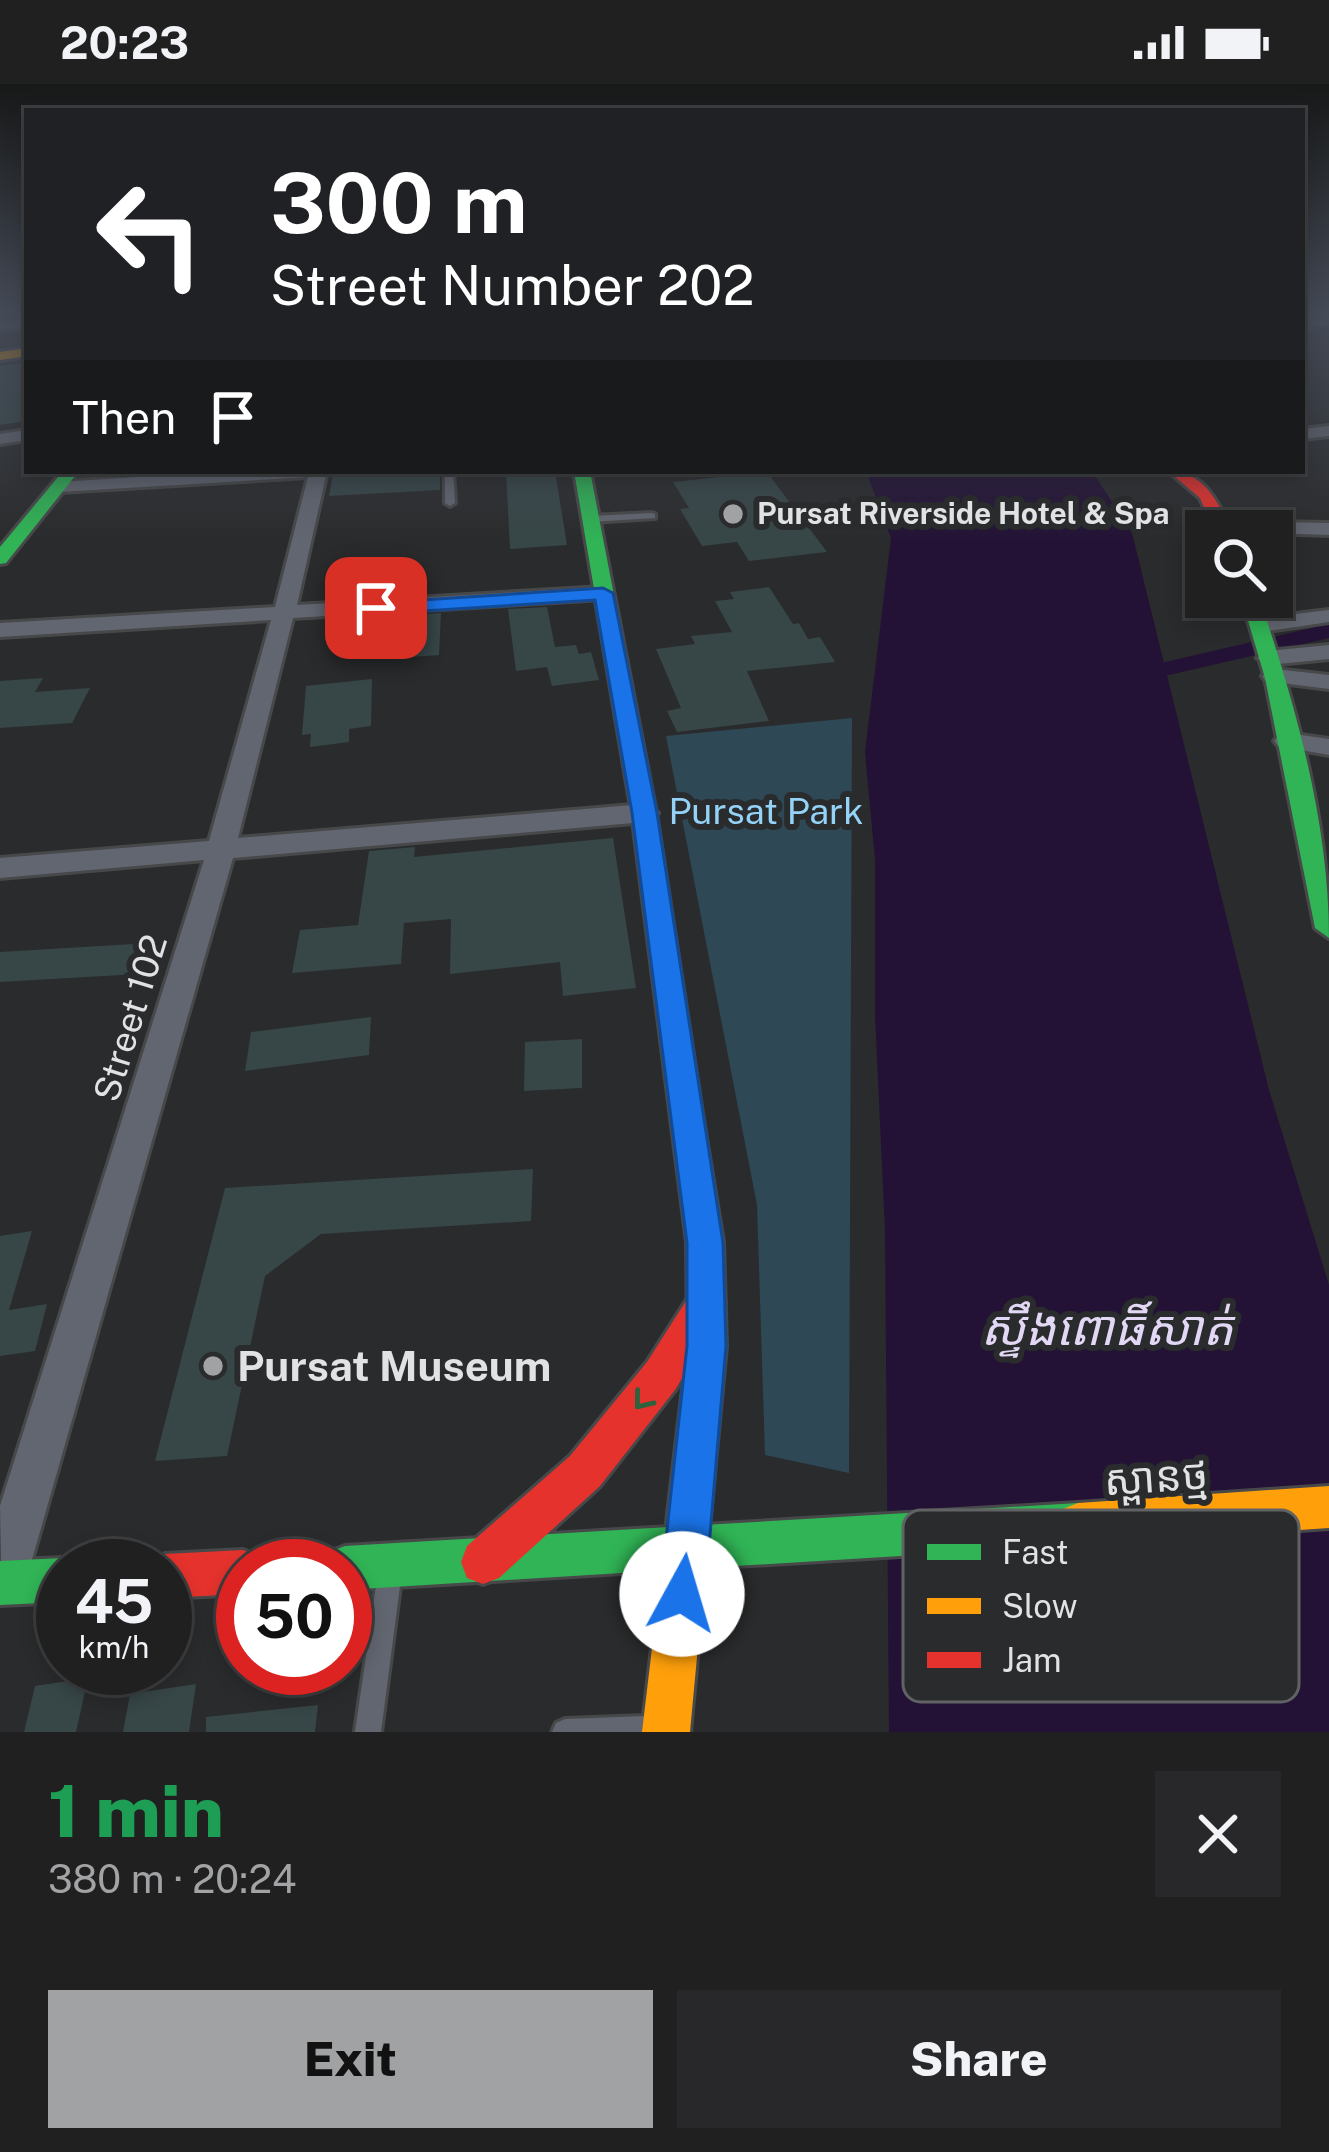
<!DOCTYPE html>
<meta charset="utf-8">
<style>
:root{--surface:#202021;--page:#28282a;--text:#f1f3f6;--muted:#a2a3a5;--line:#3d3e3f;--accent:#a0a2a3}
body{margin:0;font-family:"Public Sans","Noto Sans Khmer",sans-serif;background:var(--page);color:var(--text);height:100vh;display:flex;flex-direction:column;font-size:45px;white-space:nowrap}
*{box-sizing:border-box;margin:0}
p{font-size:39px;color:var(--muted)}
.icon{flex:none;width:66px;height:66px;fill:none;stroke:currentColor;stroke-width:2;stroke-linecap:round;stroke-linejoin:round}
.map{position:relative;height:1648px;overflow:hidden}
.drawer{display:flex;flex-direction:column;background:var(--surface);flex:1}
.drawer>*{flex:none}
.hud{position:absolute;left:24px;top:24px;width:1281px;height:366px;border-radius:0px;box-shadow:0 6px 18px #0003,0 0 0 3px var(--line);background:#202124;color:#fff;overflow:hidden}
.fabs{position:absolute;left:1185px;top:426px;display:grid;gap:24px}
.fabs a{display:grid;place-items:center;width:108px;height:108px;border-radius:0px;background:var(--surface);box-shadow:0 6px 18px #0003,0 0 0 3px var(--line);font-size:60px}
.speed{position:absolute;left:36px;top:1455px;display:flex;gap:24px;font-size:60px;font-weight:700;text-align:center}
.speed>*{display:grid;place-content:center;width:156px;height:156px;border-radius:50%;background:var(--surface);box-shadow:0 6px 18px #0003,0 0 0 3px var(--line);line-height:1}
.speed small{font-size:30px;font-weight:400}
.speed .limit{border:18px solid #d22;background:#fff;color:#111}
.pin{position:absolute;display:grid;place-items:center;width:102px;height:102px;color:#fff;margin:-51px;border-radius:24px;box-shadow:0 6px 18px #0006}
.me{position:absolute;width:132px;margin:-66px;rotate:6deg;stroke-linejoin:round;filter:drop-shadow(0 0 9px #0008)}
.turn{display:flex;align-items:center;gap:42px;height:252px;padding:0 48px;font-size:54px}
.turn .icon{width:156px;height:156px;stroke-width:2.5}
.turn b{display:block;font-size:84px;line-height:102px}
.then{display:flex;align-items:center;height:114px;padding:0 48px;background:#0003;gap:24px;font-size:45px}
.round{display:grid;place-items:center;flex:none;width:126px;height:126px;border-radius:0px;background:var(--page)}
.headline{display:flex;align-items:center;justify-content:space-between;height:204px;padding:0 48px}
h1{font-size:72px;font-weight:800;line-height:90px;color:#1e9e55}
.cta{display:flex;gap:24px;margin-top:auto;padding:24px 48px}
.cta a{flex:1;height:138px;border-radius:0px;background:var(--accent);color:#111;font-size:48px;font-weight:800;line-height:138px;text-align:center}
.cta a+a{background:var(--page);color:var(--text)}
.status{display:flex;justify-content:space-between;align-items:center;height:84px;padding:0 60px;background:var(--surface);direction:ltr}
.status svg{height:33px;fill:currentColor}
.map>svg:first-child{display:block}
.green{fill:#2e4856}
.water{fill:#231235}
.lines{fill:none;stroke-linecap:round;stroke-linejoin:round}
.canal{fill:#231235;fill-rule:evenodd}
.building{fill:#374647}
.lane-casing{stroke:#474849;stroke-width:6}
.street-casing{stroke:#474849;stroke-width:6}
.fast-casing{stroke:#474849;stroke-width:6}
.slow-casing{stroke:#474849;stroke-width:6}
.jam-casing{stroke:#474849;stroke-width:6}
.lane{fill:#626670;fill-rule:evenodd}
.street{fill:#626670;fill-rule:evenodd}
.fast{fill:#30b455;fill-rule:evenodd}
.slow{fill:#ff9f0a;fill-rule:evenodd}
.jam{fill:#e5322d;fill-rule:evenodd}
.oneway{stroke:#2c623d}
.route{fill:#1a73e8;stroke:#114b97;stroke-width:3}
.poi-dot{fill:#a0a2a3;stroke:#292b2d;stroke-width:4.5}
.labels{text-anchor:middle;stroke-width:12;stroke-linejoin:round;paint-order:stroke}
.far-poi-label{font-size:30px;font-weight:bold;fill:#e0e2e3;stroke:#292b2d;text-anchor:start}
.park-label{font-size:36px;fill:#94d3f7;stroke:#292b2d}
.street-label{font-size:36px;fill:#e0e2e3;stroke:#292b2d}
.near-poi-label{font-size:42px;font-weight:bold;fill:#e0e2e3;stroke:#292b2d;text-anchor:start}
.near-street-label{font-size:42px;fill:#e0e2e3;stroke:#292b2d}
.near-water-label{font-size:48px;font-style:italic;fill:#e2d8f5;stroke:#292b2d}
.key{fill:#292b2d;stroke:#606264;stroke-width:3}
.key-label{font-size:33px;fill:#e0e2e3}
</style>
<div class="status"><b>20:23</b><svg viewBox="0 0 49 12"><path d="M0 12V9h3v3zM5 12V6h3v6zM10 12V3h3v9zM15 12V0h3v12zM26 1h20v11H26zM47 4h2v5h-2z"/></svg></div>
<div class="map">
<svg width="1329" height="1648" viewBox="0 0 1329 1648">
<rect width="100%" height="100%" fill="#2a2b2c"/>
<!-- green -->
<polygon class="green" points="852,634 849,1389 765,1371 757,1121 666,652"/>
<!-- water -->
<polygon class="water" points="866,387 1092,387 1132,449 1269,1006 1329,1201 1329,1648 889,1648 885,1147 875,931 875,776 865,668 891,454"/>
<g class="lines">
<!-- canal -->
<polygon class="canal" points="1329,540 1329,554 1130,600 1118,593 1122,588"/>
</g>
<!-- building -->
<g class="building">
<polygon points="27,279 27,337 0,341 0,282"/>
<polygon points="390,387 440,387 440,406 329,412 333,390"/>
<polygon points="506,387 555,387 567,461 510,465"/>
<polygon points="767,388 827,468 749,477 737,458 702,462 680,425 689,424 673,398"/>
<polygon points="769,503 793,540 799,539 808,555 820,553 835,578 747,587 769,637 677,648 667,627 681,624 656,565 695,560 691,552 732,548 715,517 734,515 730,508"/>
<polygon points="547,523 555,563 576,561 579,570 591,568 599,596 552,602 547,583 516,587 508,525"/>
<polygon points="441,529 439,571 384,575 389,533"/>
<polygon points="43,594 35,608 90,604 72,639 0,644 0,597"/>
<polygon points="372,595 371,642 349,645 349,658 310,663 311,650 302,651 306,602"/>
<polygon points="613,754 636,904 563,912 560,878 450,890 451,835 404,839 401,880 292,889 300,846 358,841 369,767 415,763 414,773"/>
<polygon points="167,858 156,889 0,898 0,868"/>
<polygon points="371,933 369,971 245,987 251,948"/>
<polygon points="582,955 582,1004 524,1007 525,958"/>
<polygon points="533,1085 531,1137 321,1150 265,1192 227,1372 155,1377 225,1104"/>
<polygon points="32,1147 9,1226 47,1220 35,1267 0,1272 0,1152"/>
<polygon points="88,1594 76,1648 24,1648 35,1602"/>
<polygon points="196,1600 189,1648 123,1648 130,1610"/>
<polygon points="318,1621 315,1648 206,1648 206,1633"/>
</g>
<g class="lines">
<!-- lane casing -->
<g class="lane-casing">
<g id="lane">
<polygon points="445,387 453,387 455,419 450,422 445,419"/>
<polygon points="652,429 655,430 655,434 590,438 585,435 590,432"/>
<polygon points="388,1490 397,1493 400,1502 381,1648 355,1648 376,1502 379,1493"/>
<polygon points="646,1632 655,1636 658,1648 552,1648 556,1639 565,1635"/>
</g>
</g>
<!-- street casing -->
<g class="street-casing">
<g id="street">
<polygon points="1329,232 1329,240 1302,244 1302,236"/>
<polygon points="27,235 27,243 0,246 0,238"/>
<polygon points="1329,342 1329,352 1302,355 1302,345"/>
<polygon points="27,346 27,356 0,360 0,350"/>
<polygon points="232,387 327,387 297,521 603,503 613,509 603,515 293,534 238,754 644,720 658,729 644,738 233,774 27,1493 19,1510 2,1518 0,1422 204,776 0,794 0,774 209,757 271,536 0,553 0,539 275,523 308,393 59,408 50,403 59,398"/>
<polygon points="1221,437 1329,439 1329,451 1214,447 1214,439"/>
<polygon points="1329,526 1329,538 1262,548 1251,541 1262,534"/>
<polygon points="1329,561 1329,575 1268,581 1257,574 1268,567"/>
<polygon points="1274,585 1329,591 1329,605 1266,597 1262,592"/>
<polygon points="1287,649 1329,655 1329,671 1278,662 1274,657 1278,652"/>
</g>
</g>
<!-- fast casing -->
<g class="fast-casing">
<g id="fast">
<polygon points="63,387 79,387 6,479 0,480 0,463"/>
<polygon points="574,387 590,387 656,729 704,1042 700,1052 688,1056 676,1052 672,1042 632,729"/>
<path d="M1241,513H1259C1296,623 1329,738 1329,854L1315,844L1265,594Z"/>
<polygon points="1078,1419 1093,1425 1099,1440 1093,1455 1078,1461 345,1506 345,1482 324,1482 329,1468 345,1462"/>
<polygon points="63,1474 79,1482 63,1482 63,1518 0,1521 0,1477"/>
</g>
</g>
<!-- slow casing -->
<g class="slow-casing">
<g id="slow">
<polygon points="27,264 27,272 0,276 0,268"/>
<polygon points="688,1028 700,1032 704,1042 723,1158 726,1262 690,1648 642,1648 688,1262 687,1158 672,1042 676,1032"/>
<polygon points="1329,1402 1329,1444 1078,1461 1063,1455 1057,1440 1063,1425 1078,1419"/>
</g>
</g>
<!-- jam casing -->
<g class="jam-casing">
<g id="jam">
<path d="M1168,387C1204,387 1218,418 1232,447H1214L1200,414Z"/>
<polygon points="706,1201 719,1206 725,1219 719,1232 675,1306 600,1402 499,1494 483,1500 467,1494 461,1478 467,1462 570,1372 647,1278 693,1206"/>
<polygon points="243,1466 259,1472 263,1482 243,1482 243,1510 165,1514 165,1482 147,1482 149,1476 165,1470"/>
</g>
</g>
<!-- lane -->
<use href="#lane" class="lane"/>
<!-- street -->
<use href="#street" class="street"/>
<!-- fast -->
<use href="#fast" class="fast"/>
<!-- slow -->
<use href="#slow" class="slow"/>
<!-- jam -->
<use href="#jam" class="jam"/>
</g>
<!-- one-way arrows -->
<defs><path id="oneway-chevron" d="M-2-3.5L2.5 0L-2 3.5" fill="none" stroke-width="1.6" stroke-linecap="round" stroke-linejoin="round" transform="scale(3)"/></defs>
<use class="oneway" href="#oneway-chevron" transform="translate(642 1317) rotate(129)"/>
<!-- sky -->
<linearGradient id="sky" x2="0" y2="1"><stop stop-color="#171818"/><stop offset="0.5" stop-color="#444a56"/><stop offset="1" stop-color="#444a56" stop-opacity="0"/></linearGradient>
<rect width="1329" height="458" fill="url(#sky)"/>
<!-- route -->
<polygon class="route" points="603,504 613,509 657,729 723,1159 726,1262 705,1510 698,1527 682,1533 666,1527 660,1510 687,1262 687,1159 632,729 595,516 376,530 367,524 376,519"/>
<!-- markers -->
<g class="poi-dot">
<circle cx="733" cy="430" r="12"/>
<circle cx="213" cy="1282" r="12"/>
</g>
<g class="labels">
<!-- far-poi labels -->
<g class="far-poi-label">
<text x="757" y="440">Pursat Riverside Hotel &amp; Spa</text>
</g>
<!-- park labels -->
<g class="park-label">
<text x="766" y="740">Pursat Park</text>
</g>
<!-- street labels -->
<g class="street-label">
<text transform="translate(130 934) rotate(-73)" y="13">Street 102</text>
</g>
<!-- near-poi labels -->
<g class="near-poi-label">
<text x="237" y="1297">Pursat Museum</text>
</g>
<!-- near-street labels -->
<g class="near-street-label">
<text transform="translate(1156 1393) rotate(-4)" y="15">ស្ពានថ្ម</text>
</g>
<!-- near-water labels -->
<g class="near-water-label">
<text x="1107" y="1261">ស្ទឹងពោធិ៍សាត់</text>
</g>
</g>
<!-- legend -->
<rect x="903" y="1426" width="396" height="192" rx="18" class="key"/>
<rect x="927" y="1460" width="54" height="16" fill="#30b455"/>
<rect x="927" y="1514" width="54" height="16" fill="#ff9f0a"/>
<rect x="927" y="1568" width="54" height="16" fill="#e5322d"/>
<g class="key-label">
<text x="1002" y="1480">Fast</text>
<text x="1002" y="1534">Slow</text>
<text x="1002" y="1588">Jam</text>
</g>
</svg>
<div class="fabs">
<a><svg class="icon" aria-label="search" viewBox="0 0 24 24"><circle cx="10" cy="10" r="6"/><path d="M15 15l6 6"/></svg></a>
</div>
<div class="speed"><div>45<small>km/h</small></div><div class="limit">50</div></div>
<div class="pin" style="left:376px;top:524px;background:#d93025"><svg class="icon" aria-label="arrive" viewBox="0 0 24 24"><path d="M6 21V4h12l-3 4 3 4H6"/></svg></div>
<svg class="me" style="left:682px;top:1510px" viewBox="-20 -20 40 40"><circle r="19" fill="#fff"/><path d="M0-13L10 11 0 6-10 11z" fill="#1a73e8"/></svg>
<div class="hud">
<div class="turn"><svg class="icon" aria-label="left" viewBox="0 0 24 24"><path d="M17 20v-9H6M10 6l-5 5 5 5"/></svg><div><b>300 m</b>Street Number 202</div></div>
<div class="then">Then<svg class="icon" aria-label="arrive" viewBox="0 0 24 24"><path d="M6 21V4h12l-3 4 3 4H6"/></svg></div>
</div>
</div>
<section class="drawer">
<div class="headline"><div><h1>1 min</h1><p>380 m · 20:24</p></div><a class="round"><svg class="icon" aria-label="close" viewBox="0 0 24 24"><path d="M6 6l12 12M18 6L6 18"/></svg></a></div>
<div class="cta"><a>Exit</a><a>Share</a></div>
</section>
